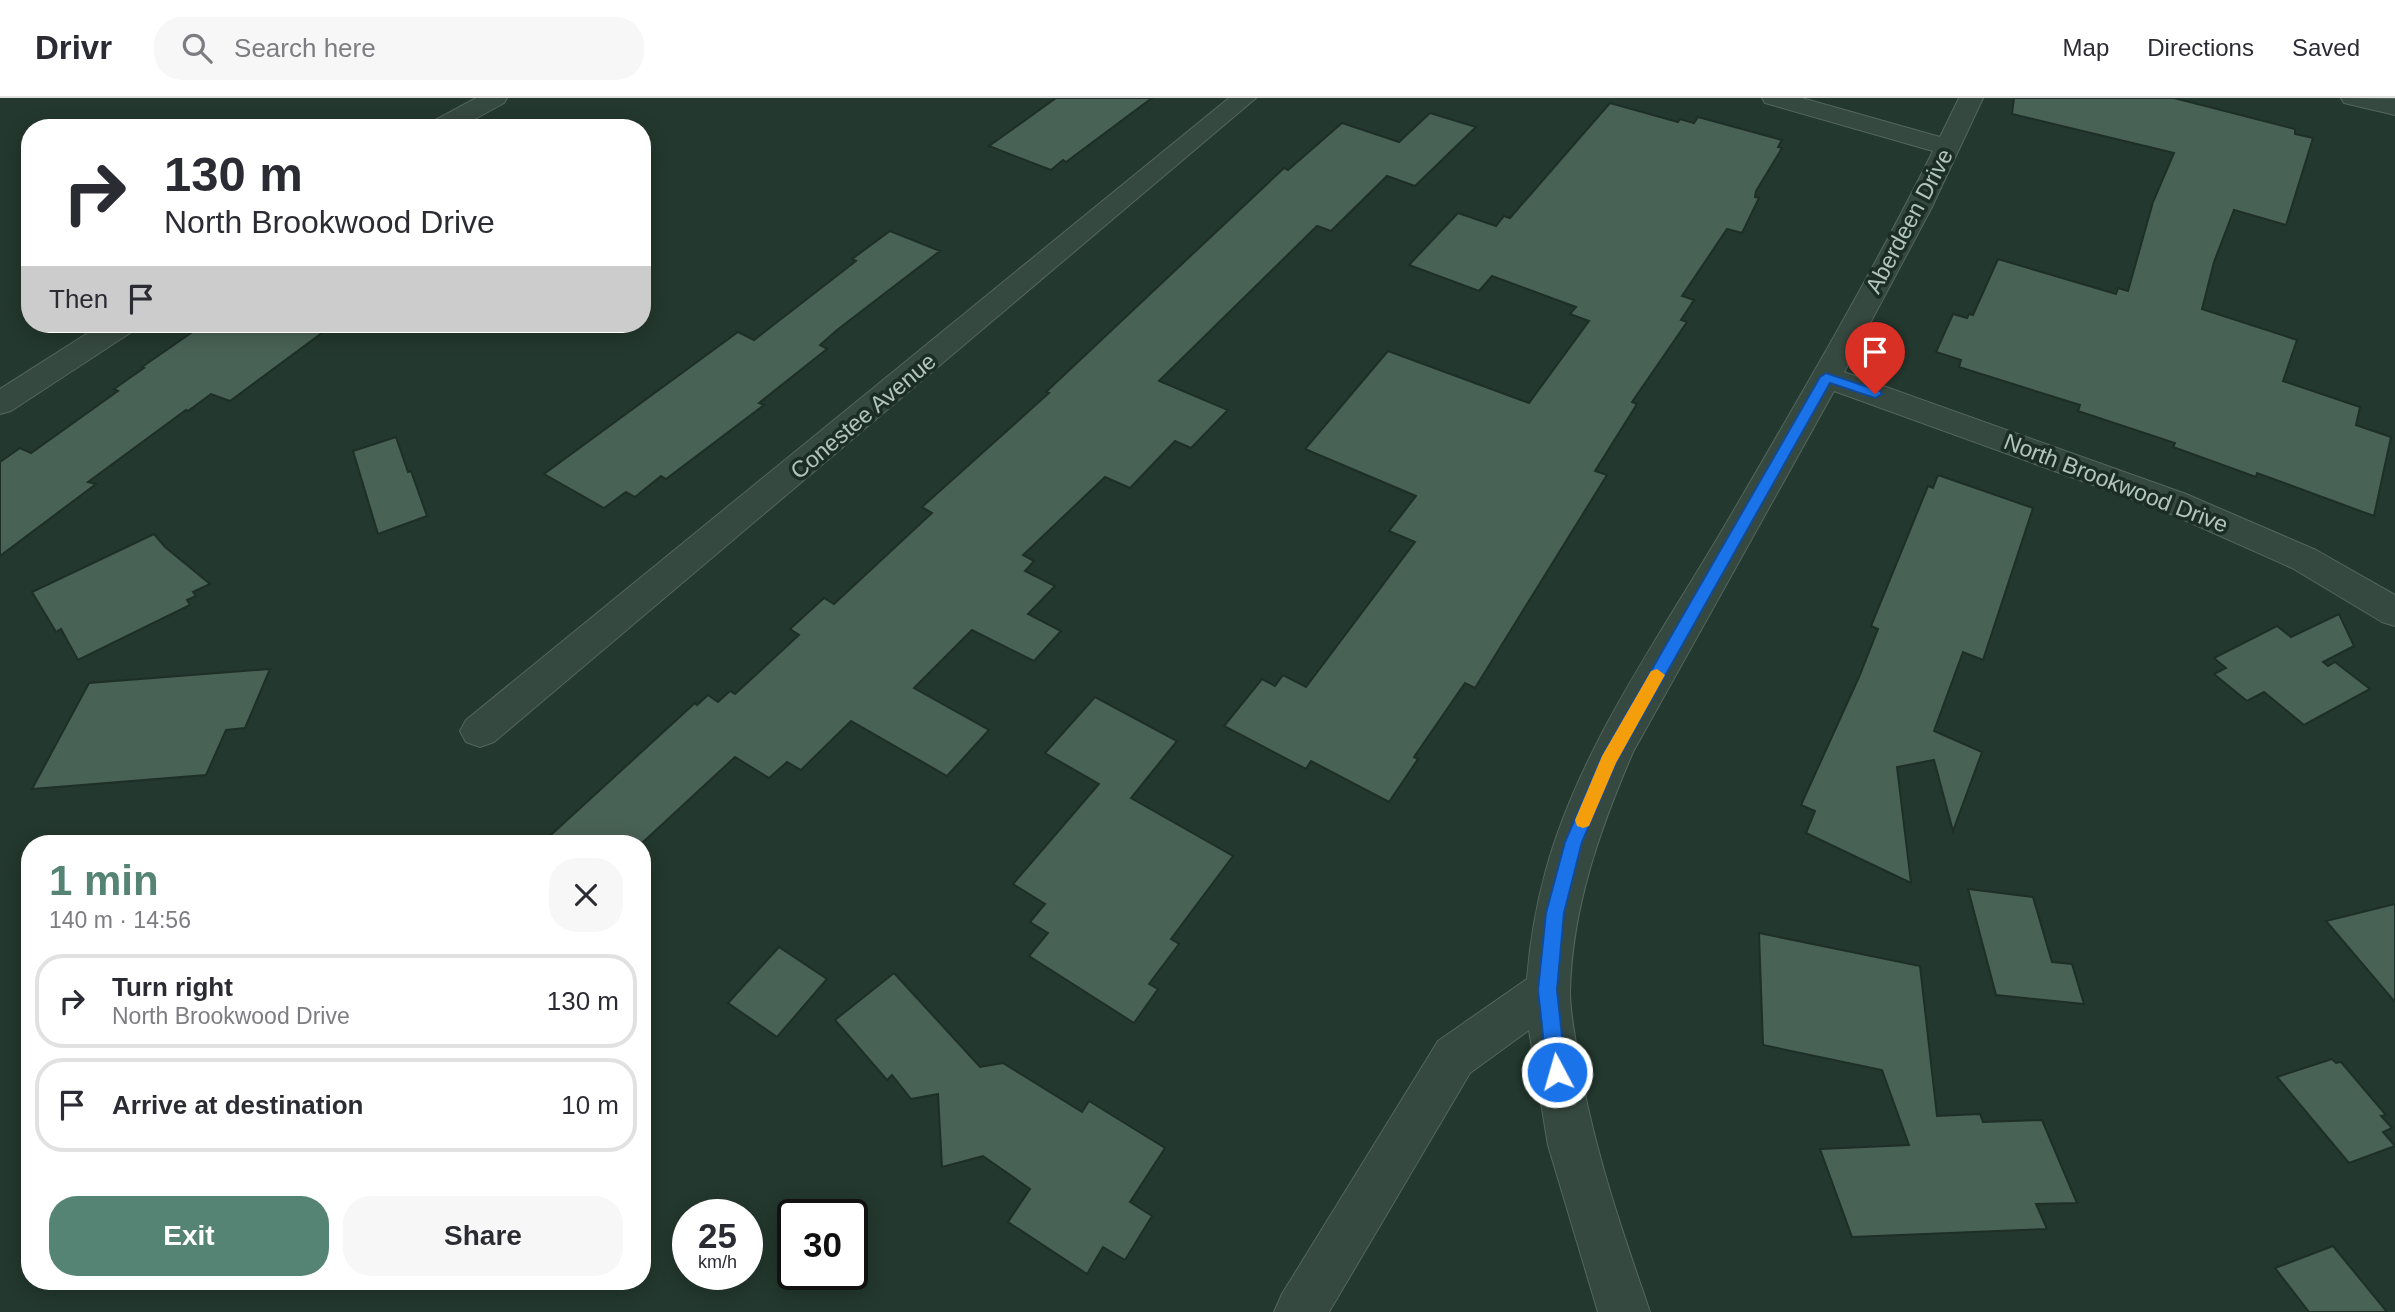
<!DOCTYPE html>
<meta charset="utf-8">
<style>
:root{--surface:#fff;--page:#f7f7f7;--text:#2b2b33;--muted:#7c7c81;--line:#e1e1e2;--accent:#568474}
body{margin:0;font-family:Arial,sans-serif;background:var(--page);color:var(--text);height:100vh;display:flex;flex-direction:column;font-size:26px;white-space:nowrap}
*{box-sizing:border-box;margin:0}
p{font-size:23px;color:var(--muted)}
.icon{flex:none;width:38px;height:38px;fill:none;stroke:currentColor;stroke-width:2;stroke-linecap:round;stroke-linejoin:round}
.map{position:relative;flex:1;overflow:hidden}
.side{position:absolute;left:21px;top:737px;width:630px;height:455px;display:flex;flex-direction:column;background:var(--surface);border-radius:28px;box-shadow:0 4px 18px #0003}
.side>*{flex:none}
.banner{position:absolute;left:21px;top:21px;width:630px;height:214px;border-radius:28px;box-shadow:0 4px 18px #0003;background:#fff;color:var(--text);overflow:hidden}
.speed{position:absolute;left:672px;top:1101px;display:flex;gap:14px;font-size:35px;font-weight:700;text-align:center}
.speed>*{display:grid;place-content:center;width:91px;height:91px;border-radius:50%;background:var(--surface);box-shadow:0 4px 18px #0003;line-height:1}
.speed small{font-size:18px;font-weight:400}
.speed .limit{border:4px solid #111;border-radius:10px;background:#fff;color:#111}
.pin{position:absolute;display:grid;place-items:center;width:60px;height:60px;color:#fff;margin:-72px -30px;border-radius:50% 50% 50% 0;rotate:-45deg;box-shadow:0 0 7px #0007}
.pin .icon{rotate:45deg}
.me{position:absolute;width:77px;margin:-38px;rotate:354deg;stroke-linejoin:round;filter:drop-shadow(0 0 5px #0008)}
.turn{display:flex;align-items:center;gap:24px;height:147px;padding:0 28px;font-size:32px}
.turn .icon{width:91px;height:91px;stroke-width:2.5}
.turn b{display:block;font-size:49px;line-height:60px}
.then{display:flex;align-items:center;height:66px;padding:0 28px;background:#0003;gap:14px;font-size:26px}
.round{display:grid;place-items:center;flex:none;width:74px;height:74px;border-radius:28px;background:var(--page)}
.head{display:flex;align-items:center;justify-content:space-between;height:119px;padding:0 28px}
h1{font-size:42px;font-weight:800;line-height:52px;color:var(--accent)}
.cta{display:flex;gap:14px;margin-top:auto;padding:14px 28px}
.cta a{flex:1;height:80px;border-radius:28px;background:var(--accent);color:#fff;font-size:28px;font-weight:800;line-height:80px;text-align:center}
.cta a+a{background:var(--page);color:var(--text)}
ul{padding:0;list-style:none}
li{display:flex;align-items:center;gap:21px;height:94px;margin:0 14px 10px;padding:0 14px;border:4px solid var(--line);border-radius:28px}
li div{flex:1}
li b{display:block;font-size:26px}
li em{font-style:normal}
header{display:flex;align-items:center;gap:42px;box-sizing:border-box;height:98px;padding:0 35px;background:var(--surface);border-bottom:2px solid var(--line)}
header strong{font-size:33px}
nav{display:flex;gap:38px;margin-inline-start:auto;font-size:24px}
.search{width:490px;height:63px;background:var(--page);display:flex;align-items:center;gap:18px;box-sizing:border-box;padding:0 24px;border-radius:28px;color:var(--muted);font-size:26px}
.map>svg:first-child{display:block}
.building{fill:#496256;stroke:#1e2f27;stroke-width:2}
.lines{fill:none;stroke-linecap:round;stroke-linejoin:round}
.street-casing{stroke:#54665e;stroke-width:2}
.street{fill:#364940;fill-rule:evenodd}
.route{fill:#1a73e8;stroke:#114b97;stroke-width:2}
.slow{fill:#f59e0b}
.labels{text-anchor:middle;stroke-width:7;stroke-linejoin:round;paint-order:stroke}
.street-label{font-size:23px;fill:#b1c5bc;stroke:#1c2d25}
</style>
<header>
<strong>Drivr</strong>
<div class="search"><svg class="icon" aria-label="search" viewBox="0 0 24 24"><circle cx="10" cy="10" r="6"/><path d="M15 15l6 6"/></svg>Search here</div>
<nav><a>Map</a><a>Directions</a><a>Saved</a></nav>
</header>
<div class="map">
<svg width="2395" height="1214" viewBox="0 0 2395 1214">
<rect width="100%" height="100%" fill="#23382e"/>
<!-- building -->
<g class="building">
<polygon points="1056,0 1152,0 1066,64 1063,62 1051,72 989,48"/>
<polygon points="2014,0 2174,0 2295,31 2295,36 2313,40 2286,127 2234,112 2214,164 2202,211 2297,242 2283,283 2360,309 2356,327 2391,339 2374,418 2257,375 2256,379 2173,349 2175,345 2078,313 2080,307 1959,269 1961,262 1936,254 1953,216 1967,220 1969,216 1973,217 1998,161 2116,196 2118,190 2128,193 2153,104 2174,55 2012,16"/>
<polygon points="1610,5 1678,24 1680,21 1694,25 1698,19 1782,42 1778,49 1782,50 1756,93 1755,99 1759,100 1742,135 1727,131 1682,198 1694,202 1681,222 1687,224 1632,304 1637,306 1595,373 1607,377 1475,590 1465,585 1414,659 1418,661 1389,704 1311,663 1306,671 1224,628 1262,581 1275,588 1283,577 1306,589 1415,444 1389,433 1416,398 1305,351 1388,253 1529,305 1589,223 1570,216 1576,209 1492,178 1479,193 1409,167 1458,115 1496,128 1504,118 1510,120"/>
<polygon points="1430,15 1476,29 1415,88 1387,78 1331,133 1317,128 1159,283 1228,312 1191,350 1175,343 1130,390 1105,379 1023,457 1034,463 1025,473 1055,488 1028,516 1061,533 1034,563 972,532 914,590 989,632 947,678 851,623 801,672 787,664 769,680 735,659 641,746 541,746 695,605 697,607 708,597 718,604 730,593 735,596 799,537 790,531 824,500 834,506 932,415 922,409 1049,295 1046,294 1284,70 1288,72 1342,25 1399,44"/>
<polygon points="890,133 940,153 837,232 820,247 827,251 759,305 764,307 666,381 661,378 635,399 626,394 604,410 544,376 738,234 754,242 856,163 852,161"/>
<polygon points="204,226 334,226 230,303 211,296 188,313 186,312 88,384 96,386 0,458 0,364 20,350 31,355 118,293 114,291 144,270 142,269"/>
<polygon points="396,339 408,374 411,373 427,418 378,436 353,353"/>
<polygon points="1938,377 2033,410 1983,562 1963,554 1934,633 1982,654 1953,733 1934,662 1897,669 1911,785 1806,735 1815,713 1801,707 1859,579 1878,531 1871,528 1928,388 1933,390"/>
<polygon points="154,436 165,449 210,486 193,494 196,498 187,502 190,507 78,562 61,531 56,534 32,494"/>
<polygon points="2339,516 2354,548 2323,564 2328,568 2335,564 2370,591 2304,627 2264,594 2247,603 2214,576 2226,570 2214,560 2277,528 2291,539"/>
<polygon points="270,571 245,630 226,632 206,677 32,691 89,585"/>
<polygon points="1095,599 1177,643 1131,700 1233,758 1171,841 1179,846 1149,886 1158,891 1134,925 1029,858 1048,835 1030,824 1045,806 1013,786 1099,686 1045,655"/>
<polygon points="1968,791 2033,799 2052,864 2072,866 2084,906 1996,897"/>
<polygon points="2395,806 2395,904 2326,823"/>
<polygon points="1759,835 1920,868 1937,1018 1980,1016 1983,1024 2042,1022 2077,1105 2036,1106 2047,1131 1852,1139 1820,1051 1909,1047 1882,972 1763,947"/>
<polygon points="779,849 827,881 777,939 728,905"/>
<polygon points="894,875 980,969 1003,965 1082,1014 1089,1003 1165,1050 1130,1104 1152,1118 1125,1162 1103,1149 1087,1176 1008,1124 1030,1091 983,1058 942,1069 938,996 911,1001 892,977 887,982 835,922"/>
<polygon points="2332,961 2336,965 2341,964 2386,1017 2381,1018 2392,1030 2383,1034 2395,1048 2349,1065 2277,979"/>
<polygon points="2333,1148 2387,1214 2309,1214 2275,1170"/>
</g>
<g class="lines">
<!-- street casing -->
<g class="street-casing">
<g id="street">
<polygon points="476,0 507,0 504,5 459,30 426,30 430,25"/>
<polygon points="1229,0 1256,0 494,644 480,649 466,644 460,633 466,622"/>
<path d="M1762,0H1802L1940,39L1959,0H1983L1931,111L1844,274L2186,396L2316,452L2395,497V528L2382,524L2292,470L2162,412L1834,293L1633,654C1600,731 1572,809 1570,894C1570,915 1575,937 1578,958C1592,1046 1621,1130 1650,1214H1598L1548,1047L1529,932L1470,975L1329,1214H1274L1282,1196L1438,943L1527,881C1530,844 1536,808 1546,772C1580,648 1663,534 1727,424C1798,302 1870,180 1933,53L1765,5Z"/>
<polygon points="2341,0 2395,1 2395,17 2344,5"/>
<polygon points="102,226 137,226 133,233 11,313 0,316 0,291"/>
</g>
</g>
<!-- street -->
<use href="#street" class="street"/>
</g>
<!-- route -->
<polygon class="route" points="1826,275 1880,293 1882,296 1875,300 1830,285 1616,665 1582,744 1564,815 1557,892 1566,974 1564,980 1557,983 1550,980 1547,974 1538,892 1546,815 1565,744 1602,658 1820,279"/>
<!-- slow -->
<polygon class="slow" points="1657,571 1665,577 1616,665 1589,728 1583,730 1577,728 1575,722 1602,658 1651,573"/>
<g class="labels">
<!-- street labels -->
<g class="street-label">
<text transform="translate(1909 123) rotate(-62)" y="8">Aberdeen Drive</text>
<text transform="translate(863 318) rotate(-40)" y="8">Conestee Avenue</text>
<text transform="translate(2116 385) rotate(21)" y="8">North Brookwood Drive</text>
</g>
</g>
</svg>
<div class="speed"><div>25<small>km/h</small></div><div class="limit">30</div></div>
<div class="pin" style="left:1875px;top:296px;background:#d93025"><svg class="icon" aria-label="arrive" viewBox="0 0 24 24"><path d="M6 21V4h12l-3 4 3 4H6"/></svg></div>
<svg class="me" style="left:1557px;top:974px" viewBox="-20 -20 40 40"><circle r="17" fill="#1a73e8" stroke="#fff" stroke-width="3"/><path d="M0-11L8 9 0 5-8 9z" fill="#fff"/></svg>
<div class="banner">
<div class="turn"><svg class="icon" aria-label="right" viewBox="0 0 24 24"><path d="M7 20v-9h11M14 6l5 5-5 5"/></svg><div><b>130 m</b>North Brookwood Drive</div></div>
<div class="then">Then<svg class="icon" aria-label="arrive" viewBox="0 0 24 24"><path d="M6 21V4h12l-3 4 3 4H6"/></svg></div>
</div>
<section class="side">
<div class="head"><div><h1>1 min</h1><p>140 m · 14:56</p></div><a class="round"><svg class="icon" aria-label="close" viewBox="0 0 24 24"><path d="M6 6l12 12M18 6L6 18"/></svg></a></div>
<ul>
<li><svg class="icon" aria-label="right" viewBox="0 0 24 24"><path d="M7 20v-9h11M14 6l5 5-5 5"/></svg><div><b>Turn right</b><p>North Brookwood Drive</p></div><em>130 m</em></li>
<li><svg class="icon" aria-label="arrive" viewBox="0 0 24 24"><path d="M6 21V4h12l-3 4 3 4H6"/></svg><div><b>Arrive at destination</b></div><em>10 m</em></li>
</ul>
<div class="cta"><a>Exit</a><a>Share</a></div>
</section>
</div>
